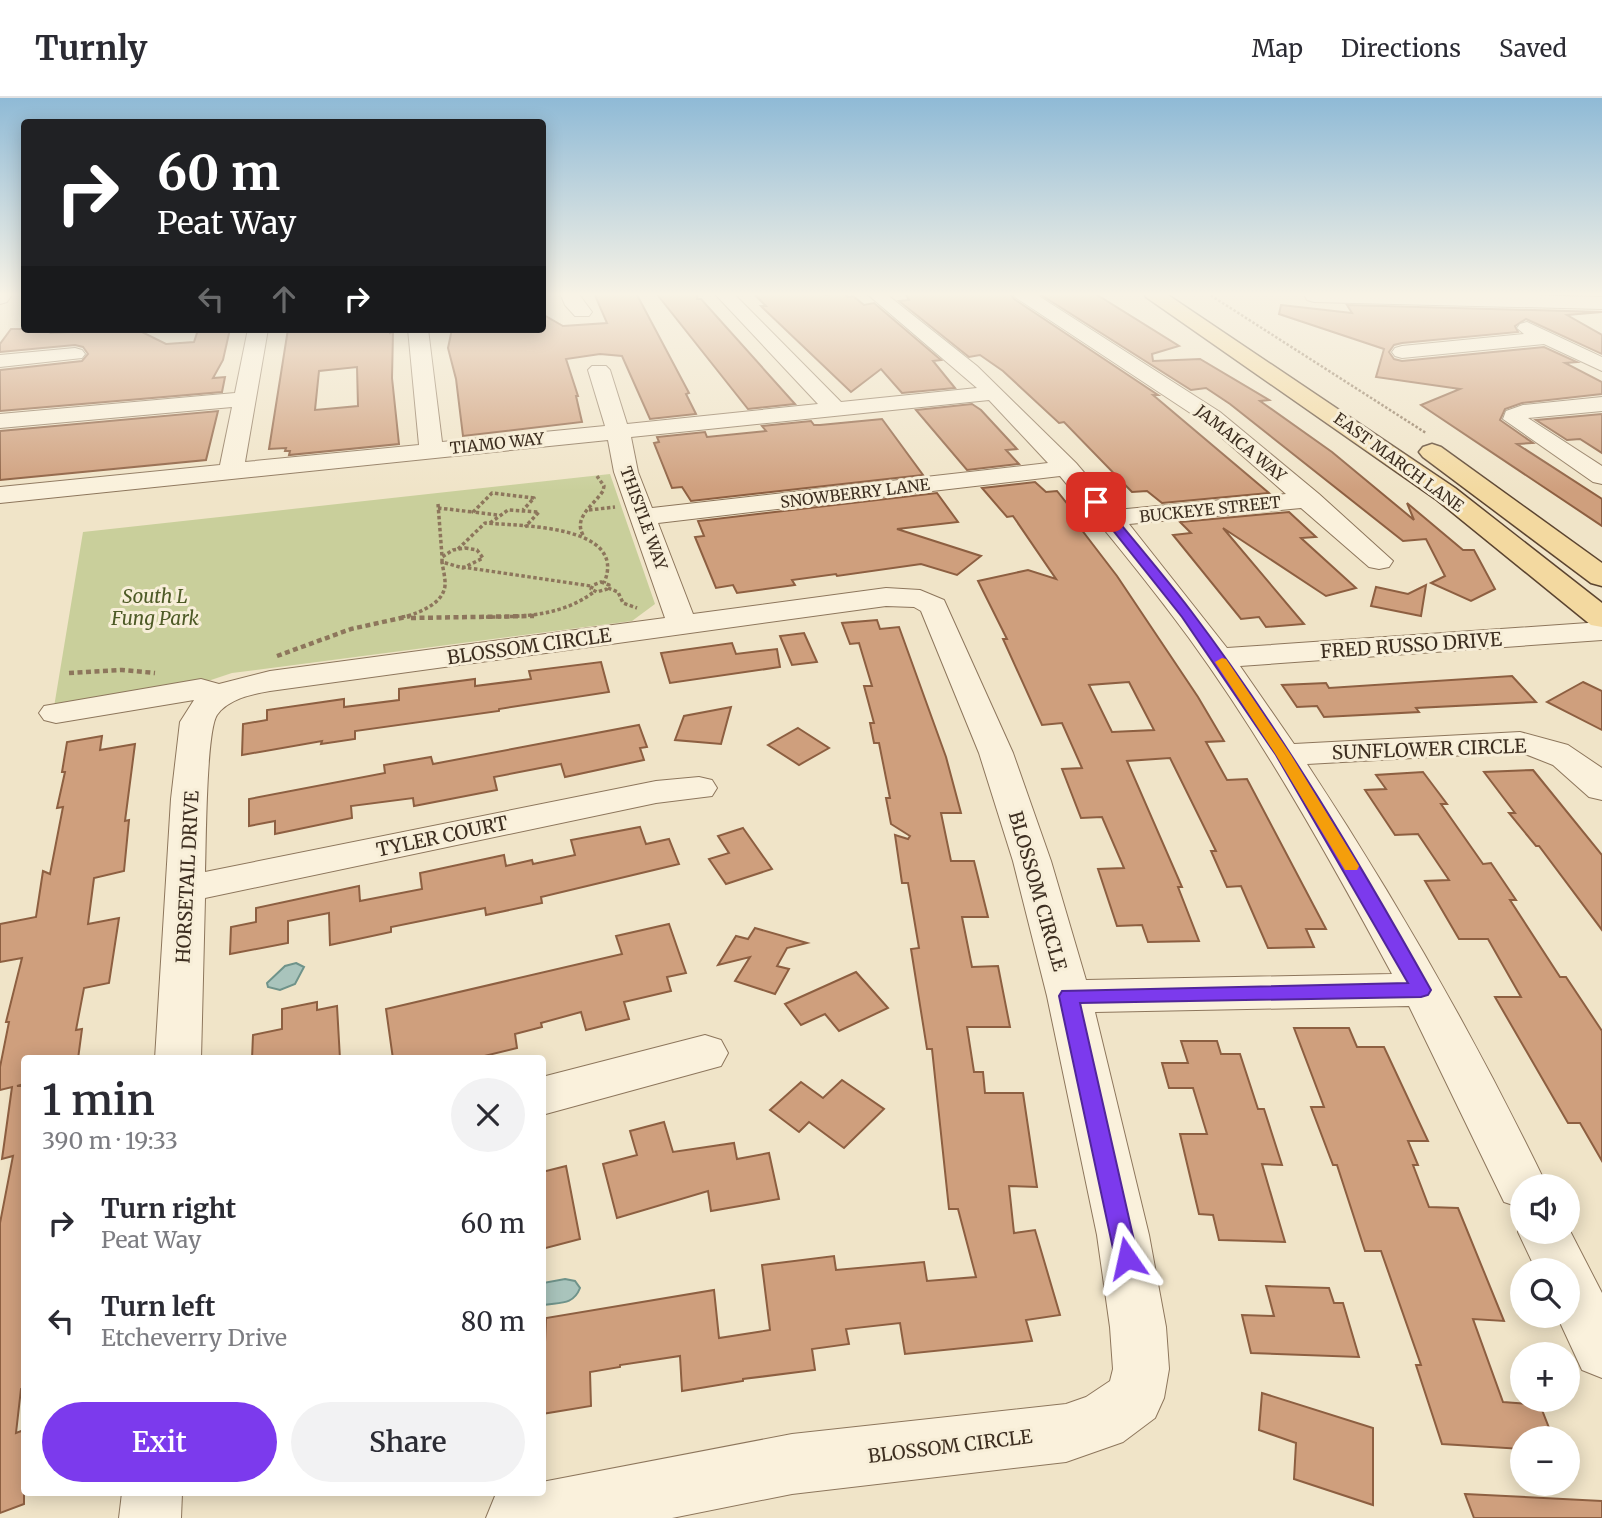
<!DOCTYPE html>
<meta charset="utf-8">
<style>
:root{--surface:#fff;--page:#f2f2f3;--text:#2b2b33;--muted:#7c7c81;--line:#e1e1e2;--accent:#7c3aed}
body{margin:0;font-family:Merriweather,serif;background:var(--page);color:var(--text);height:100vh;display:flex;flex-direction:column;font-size:26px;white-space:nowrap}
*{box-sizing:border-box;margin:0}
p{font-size:23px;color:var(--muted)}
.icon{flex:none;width:38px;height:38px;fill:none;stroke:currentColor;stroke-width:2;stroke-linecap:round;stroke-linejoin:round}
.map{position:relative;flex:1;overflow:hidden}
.panel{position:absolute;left:21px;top:957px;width:525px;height:441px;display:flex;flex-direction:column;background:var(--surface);border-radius:7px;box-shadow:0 4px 18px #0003}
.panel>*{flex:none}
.top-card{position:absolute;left:21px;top:21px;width:525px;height:214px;border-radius:7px;box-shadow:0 4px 18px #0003;background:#202124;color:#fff;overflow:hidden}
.tools{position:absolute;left:1510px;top:1076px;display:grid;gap:14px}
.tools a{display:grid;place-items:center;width:70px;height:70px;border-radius:50%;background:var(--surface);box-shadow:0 4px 18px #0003;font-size:35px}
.pin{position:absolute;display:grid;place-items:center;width:60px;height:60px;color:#fff;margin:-30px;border-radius:14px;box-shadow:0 4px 10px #0006}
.me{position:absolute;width:77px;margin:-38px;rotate:349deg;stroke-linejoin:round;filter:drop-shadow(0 0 5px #0008)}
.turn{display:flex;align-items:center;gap:24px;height:147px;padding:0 21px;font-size:32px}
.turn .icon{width:91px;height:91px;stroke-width:2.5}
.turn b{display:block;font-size:49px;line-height:60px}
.lanes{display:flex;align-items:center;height:66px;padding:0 21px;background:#0003;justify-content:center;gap:35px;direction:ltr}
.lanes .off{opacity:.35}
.round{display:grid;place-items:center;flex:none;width:74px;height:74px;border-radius:37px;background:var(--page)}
.overview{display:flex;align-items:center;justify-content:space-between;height:119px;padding:0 21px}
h1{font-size:42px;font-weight:600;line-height:52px}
.cta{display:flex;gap:14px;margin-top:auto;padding:14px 21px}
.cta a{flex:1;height:80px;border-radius:42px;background:var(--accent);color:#fff;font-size:28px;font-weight:600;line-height:80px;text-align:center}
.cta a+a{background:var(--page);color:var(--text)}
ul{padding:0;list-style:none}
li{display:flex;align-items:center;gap:21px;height:98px;padding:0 21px}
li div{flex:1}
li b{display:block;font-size:26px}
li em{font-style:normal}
header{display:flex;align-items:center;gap:42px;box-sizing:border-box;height:98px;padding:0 35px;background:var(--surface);border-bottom:2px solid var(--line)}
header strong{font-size:33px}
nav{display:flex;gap:38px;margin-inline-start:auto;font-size:24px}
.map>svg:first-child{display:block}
.green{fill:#c9cf9b}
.water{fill:#a9c4bc;stroke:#6f938a;stroke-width:2}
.building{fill:#cf9f7d;stroke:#8d5f41;stroke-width:2;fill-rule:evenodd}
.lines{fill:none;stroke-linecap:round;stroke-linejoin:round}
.minor-casing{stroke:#8d765c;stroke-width:2}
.major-casing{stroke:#5b4430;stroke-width:3}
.path-far2{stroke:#8d765c;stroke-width:2.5;stroke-dasharray:2.5 2;stroke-linecap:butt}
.path-far1{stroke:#8d765c;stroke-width:3.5;stroke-dasharray:3.5 2.5;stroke-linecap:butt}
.path{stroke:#8d765c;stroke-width:4.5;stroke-dasharray:5 3.5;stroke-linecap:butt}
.minor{fill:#faf1dc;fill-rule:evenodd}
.major{fill:#f3d9a0;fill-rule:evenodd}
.route{fill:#7c3aed;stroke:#51269a;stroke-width:2}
.slow{fill:#f59e0b}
.labels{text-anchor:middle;stroke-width:6;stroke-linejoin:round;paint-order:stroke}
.far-street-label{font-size:16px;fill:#3d2e20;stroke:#f7eed8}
.park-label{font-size:19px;font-style:italic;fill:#4d5a26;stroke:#f7eed8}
.street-label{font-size:19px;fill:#3d2e20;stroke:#f7eed8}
</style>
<header>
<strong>Turnly</strong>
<nav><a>Map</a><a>Directions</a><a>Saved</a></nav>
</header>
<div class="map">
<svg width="1602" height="1420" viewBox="0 0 1602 1420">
<rect width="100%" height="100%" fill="#f0e4c8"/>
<!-- green -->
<polygon class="green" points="610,376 655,506 632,523 232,575 199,586 54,609 83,434"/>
<!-- water -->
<g class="water">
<polygon points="296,865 304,869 295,886 280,892 268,889 267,885 285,868"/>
<path d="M565,1181L575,1183L580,1190C573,1208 559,1204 543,1207V1185Z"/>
</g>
<!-- building -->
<g class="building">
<polygon points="594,195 636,195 689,295 686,296 696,316 650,321 622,258 600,256 566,261 578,298 576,298 582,324 463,338 456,281 448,250 452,231 542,231 542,216 563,228 607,225"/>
<polygon points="656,195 698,195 697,201 701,201 795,306 748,311"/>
<polygon points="753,195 823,195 825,197 843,195 848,199 853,198 864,207 874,205 941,262 933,263 955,290 902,295 881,271 851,294 765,212 761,208 766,208"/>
<polygon points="905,195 1010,195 1014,201 1158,297 1153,297 1269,395 1162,405 1147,393 1132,394 1064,324 1059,325 1003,273 980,257 969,259 899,203 909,202"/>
<polygon points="1038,195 1094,195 1179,248 1152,256 1153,263 1200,261 1269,302 1260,303 1332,354 1414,422 1407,405 1463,452 1474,452 1495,491 1471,503 1431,485 1445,478 1426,441 1403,443 1230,306 1206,290 1191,292"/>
<polygon points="1281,207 1352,215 1347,207 1602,214 1567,217 1602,237 1602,256 1526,221 1515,228 1518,234 1402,245 1394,247 1389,254 1394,261 1402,263 1544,249 1577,264 1565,265 1602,284 1602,296 1522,305 1505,311 1500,322 1533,345 1517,346 1602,401 1602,428 1421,307 1460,291 1376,279 1384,251 1279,216"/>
<polygon points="11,231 53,231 51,235 136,231 166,246 194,244 198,232 230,231 223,262 213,280 225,279 222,294 0,313 0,272 82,263 88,256 83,249 75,247 0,254 0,246"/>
<path d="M288,231H390V235L393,234L392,280L399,346L289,357L290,353H285L286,350L269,351ZM357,269L358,308L315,312L319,273Z"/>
<polygon points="972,306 981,312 1017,351 1006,352 1019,366 967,372 916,312"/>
<polygon points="218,313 206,362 0,382 0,333"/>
<polygon points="1602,316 1602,355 1580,341 1567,342 1536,322"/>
<polygon points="882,321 923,377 691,403 682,389 672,390 654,345 659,344 657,339 705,334 707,339 766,333 762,328 811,323 814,327 820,327"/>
<path d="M1035,384L1046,394L1057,393L1073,413L1068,414L1117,478L1198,599L1224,643L1206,644L1227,682L1247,681L1326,831H1306L1314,849L1268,850L1241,788L1227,789L1211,753H1216L1170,660L1127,663L1182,789H1178L1199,843L1148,844L1142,827L1117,828L1098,771L1124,770L1102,719L1081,720L1062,671L1082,670L1062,625L1042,627L1003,541H1007L978,483L1028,472L1056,481L1013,418L1007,419L982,390ZM1129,584L1154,632L1112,634L1089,587Z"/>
<polygon points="937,395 958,424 897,431 981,458 957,477 921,466 837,478 836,476 792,482 795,487 737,495 733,487 716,490 695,439 704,438 698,423"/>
<polygon points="1289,414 1316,439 1301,440 1356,490 1326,498 1223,430 1304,526 1266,529 1259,519 1241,521 1173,437 1191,435 1180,424"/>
<polygon points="1426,487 1421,518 1371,508 1376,489 1408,496"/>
<polygon points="877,522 880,531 899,529 946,659 961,715 941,715 951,763 974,763 988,819 962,819 972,869 998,868 1010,929 967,929 974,974 983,974 985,995 1023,995 1037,1089 1009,1088 1014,1135 1035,1132 1060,1217 1026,1222 1032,1243 905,1256 900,1225 846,1231 849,1246 812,1251 815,1272 743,1281 743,1283 682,1293 680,1258 620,1267 620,1269 590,1274 591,1308 542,1316 546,1220 714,1192 719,1240 770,1232 762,1167 834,1158 836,1172 924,1164 927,1183 976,1179 958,1111 949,1111 932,951 927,951 911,851 919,850 908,785 902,785 895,737 908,741 910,738 891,726 886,700 890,700 879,645 874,645 870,625 874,625 864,588 872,588 859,545 850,546 842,525"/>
<polygon points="804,535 817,564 792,567 780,538"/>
<polygon points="732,545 736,556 777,551 780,569 670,585 661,555"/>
<polygon points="601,564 609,594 499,611 499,613 355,633 355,641 321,646 322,643 242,657 243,626 267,622 267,612 344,601 344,609 399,602 399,591 475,581 475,588 531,581 529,573"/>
<polygon points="1512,578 1536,604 1416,610 1419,614 1324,619 1317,608 1297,609 1282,587 1326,585 1329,590"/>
<polygon points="1583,584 1602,593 1602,632 1547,604"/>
<polygon points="731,609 721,646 675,642 684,618"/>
<polygon points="639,627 647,649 640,650 644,662 565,679 561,666 494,679 497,692 414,708 413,700 351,708 352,720 275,736 275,723 249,728 249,701 385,675 384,667 431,659 433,666"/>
<polygon points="798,630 829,650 799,667 768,647"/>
<polygon points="102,638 100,652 135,646 125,723 129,722 124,773 94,780 88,826 119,820 109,885 84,890 76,932 82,931 78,961 24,961 24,986 17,988 24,988 24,1290 21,1291 16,1335 24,1332 24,1406 0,1415 0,1125 13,1058 2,1061 12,989 0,992 0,969 9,924 6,924 22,860 0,864 0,826 36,819 43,773 50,776 63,709 57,710 65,674 62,674 67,644"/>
<polygon points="1533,672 1602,757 1602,832 1539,748 1536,748 1509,715 1515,715 1484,674"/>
<polygon points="1423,674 1447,706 1441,706 1483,766 1491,765 1516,802 1510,802 1560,879 1566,879 1602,933 1602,1063 1580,1025 1568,1025 1495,899 1521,899 1488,841 1459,841 1425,783 1449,782 1418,736 1395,737 1365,692 1386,691 1376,677"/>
<polygon points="640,729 646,746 669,741 679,766 541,799 542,805 486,817 485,810 391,829 391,834 330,847 329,815 288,823 288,845 230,856 231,829 256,824 256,810 359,788 360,803 422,791 420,775 504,757 506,768 532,762 533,766 575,757 571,742"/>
<polygon points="743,730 772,771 726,786 709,761 729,755 718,738"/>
<polygon points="669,826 686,875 667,879 671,893 624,904 629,921 586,932 581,914 541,925 542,929 515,936 517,950 472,961 393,961 386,911 622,856 616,838"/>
<polygon points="755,830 807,845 787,850 777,868 789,871 775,896 735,883 750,859 718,867 736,838 748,841"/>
<polygon points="856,874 888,910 839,933 825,916 801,927 785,906"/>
<polygon points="317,904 317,912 337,908 340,961 252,961 253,937 282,931 282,911"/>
<polygon points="1294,930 1349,930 1357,949 1384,949 1428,1043 1408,1043 1418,1067 1413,1067 1429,1109 1458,1110 1504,1223 1473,1221 1503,1304 1540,1307 1553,1340 1522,1340 1522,1351 1442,1346 1416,1267 1421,1267 1381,1153 1365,1153 1337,1067 1333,1067 1311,1009 1324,1009"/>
<polygon points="1181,943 1217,943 1221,956 1240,956 1258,1011 1264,1011 1282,1067 1262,1066 1285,1144 1219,1142 1213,1117 1199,1116 1180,1036 1207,1036 1193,990 1169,990 1162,965 1188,965"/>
<polygon points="842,982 884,1011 844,1050 809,1024 799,1034 770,1012 801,984 823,1000"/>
<polygon points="664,1024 673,1054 734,1045 737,1061 769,1055 779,1101 711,1113 708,1093 617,1120 603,1066 637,1057 630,1033"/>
<polygon points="566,1068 580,1141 542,1151 542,1074"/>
<polygon points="1266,1188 1329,1190 1334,1205 1343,1205 1359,1259 1251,1255 1242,1217 1274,1218"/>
<polygon points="1262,1295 1373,1330 1373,1407 1294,1381 1296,1345 1259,1332"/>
<polygon points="1465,1396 1602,1403 1602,1420 1474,1420"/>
</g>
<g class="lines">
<!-- minor casing -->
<g class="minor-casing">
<g id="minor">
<polygon points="0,195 13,195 7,204 0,206"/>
<polygon points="560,195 578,195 592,214 589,218 575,218 565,207"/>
<path d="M714,195H733L841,304L977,290L866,195H885L977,268L1076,365L1116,412L1286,396L1204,324L1015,199L1013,195H1034L1220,314L1319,396L1393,463L1389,469L1379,471L1369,469L1301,410L1129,426L1227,550L1602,524V542L1240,568L1294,646L1520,634L1568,647L1602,670V702L1589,699L1553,667L1520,654L1307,666C1396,801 1477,943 1547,1088H1522V1110L1504,1104L1409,908L1095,914L1149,1137L1166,1229L1169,1271L1164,1300L1155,1320L1123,1344L1066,1364L792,1396L672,1420H486L495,1398L503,1395H542V1384L792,1336L1066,1306L1086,1299L1110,1283L1113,1271L1110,1229L1097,1137L1047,898L1013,763L979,655L921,513L914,509L886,508L270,593C252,596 228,601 217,617C206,634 206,748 205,774L656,683L699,679L712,682L717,690L712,698L656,705L205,800L201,961H155L171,701L180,624L194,602L56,625L44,622L39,615L44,608L201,581L219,586L270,573L665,520L614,374L608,342L0,405V389L220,367L232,309L0,330V316L235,295L248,231H268L245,364L419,347L408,231H428L442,344L605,328L588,272L592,268H606L610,272L627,326L818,306ZM989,302L1048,365L652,410L638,374L631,339ZM1060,378C1104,431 1148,484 1189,540C1266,646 1330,761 1392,876L1086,882L1051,763L1013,655L944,502L920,492L886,490L693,516L658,425Z"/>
<polygon points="1307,195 1452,195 1602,199 1602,211 1314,204 1307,202 1305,198"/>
<polygon points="1527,224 1602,259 1602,273 1544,246 1402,260 1395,258 1392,254 1395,250 1402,248 1524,236 1517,230 1520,226"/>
<polygon points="75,250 82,252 85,256 82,260 0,269 0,257"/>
<polygon points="1602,299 1602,313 1528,320 1602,368 1602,386 1593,384 1503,321 1506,313 1523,307"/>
<polygon points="705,937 721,942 728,955 721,968 542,1017 542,979"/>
<polygon points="1522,1125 1522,1134 1568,1134 1568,1129 1602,1195 1602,1280 1582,1272 1557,1218 1568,1218 1568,1172 1536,1172 1518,1134"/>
<polygon points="122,1395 182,1395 181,1420 119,1420"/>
</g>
</g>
<!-- major casing -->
<g class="major-casing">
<g id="major">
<polygon points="1144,195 1165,195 1455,390 1602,505 1602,529 1591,527 1437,402 1146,199"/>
<polygon points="1432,346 1441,349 1602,465 1602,488 1591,485 1423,359 1419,354 1423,349"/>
</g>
</g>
<!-- path-far2 -->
<polyline class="path-far2" points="1207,195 1426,335"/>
<!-- path-far1 -->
<g class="path-far1">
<polyline points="438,406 442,458"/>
<polyline points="438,410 473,414"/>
<polyline points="589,412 615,409"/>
<polyline points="497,417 473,414 492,395 534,400 523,412"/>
<polyline points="490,425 508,412 539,414 525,429"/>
<path d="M583,437C573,419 594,407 603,393L604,388L597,378"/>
<polygon points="465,450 477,452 483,460 463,470 442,464 442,459 453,452"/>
<path d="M458,451L485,425C518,428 629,426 604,485"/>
<polyline points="462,469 591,488"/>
<polygon points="601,484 609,487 607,491 597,494 591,491 593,487"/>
<polyline points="608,490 618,494 623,505 637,510"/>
<path d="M402,519C415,517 440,507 444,492C447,485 443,472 442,464"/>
<path d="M480,519C520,519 562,519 595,493"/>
</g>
<!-- path -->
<g class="path">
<polyline points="411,520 534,518"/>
<polyline points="277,558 351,531 410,518"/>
<polyline points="69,575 122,572 155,575"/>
</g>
<!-- minor -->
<use href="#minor" class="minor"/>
<!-- major -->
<use href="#major" class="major"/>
</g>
<!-- sky -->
<linearGradient id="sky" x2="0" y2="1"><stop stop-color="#8fbad6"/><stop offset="0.5" stop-color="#f8f3e6"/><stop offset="1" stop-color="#f8f3e6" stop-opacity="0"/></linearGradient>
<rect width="1602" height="393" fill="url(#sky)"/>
<!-- route -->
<path class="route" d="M1096,400L1100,401C1130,438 1162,475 1191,513C1281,632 1358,762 1431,892L1428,897L1421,899L1080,905L1138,1160L1135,1168L1127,1171L1119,1168L1115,1160L1059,898L1062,893L1408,885L1276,657L1182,519L1092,406L1091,404Z"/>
<!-- slow -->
<polygon class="slow" points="1222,560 1226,561 1291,657 1359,768 1357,772 1345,772 1276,657 1215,564"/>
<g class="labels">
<!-- far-street labels -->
<g class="far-street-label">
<text transform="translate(497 345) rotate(-6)" y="6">TIAMO WAY</text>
<text transform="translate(1241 345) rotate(39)" y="6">JAMAICA WAY</text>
<text transform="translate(1399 364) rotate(36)" y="6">EAST MARCH LANE</text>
<text transform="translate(855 395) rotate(-7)" y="6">SNOWBERRY LANE</text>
<text transform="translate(1210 411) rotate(-6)" y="6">BUCKEYE STREET</text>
<text transform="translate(644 420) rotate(70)" y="6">THISTLE WAY</text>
</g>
<!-- park labels -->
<g class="park-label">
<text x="155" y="505">South L<tspan x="155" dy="22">Fung Park</tspan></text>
</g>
<!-- street labels -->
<g class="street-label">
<text transform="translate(1411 547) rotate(-4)" y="7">FRED RUSSO DRIVE</text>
<text transform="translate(529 548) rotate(-8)" y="7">BLOSSOM CIRCLE</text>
<text transform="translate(1429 651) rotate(-2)" y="7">SUNFLOWER CIRCLE</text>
<text transform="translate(442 738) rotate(-12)" y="7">TYLER COURT</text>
<text transform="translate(187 779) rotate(-87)" y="7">HORSETAIL DRIVE</text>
<text transform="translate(1038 793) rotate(74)" y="7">BLOSSOM CIRCLE</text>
<text transform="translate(950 1348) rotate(-7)" y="7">BLOSSOM CIRCLE</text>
</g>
</g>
</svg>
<div class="tools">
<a><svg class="icon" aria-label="sound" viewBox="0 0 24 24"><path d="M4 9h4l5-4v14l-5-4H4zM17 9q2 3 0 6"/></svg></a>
<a><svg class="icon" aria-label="search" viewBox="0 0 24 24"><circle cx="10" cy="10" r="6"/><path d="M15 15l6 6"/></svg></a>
<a>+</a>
<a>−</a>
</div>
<div class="pin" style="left:1096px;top:404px;background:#d93025"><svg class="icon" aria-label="arrive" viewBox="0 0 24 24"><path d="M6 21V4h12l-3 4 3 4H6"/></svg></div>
<svg class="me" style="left:1127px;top:1160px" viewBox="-20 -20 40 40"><path d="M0-17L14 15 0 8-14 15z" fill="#7c3aed" stroke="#fff" stroke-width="4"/></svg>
<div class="top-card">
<div class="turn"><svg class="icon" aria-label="right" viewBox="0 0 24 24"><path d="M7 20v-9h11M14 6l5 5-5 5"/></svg><div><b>60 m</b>Peat Way</div></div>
<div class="lanes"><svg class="icon off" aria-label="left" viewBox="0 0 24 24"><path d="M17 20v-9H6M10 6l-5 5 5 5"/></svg><svg class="icon off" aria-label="ahead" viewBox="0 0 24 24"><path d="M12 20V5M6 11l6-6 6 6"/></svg><svg class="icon" aria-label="right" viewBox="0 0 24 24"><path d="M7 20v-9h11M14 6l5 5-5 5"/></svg></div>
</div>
<section class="panel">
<div class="overview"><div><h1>1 min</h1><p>390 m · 19:33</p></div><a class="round"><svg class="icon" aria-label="close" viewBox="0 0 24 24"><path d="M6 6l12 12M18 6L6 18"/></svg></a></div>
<ul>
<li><svg class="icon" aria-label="right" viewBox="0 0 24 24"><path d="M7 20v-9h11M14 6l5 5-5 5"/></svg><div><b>Turn right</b><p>Peat Way</p></div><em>60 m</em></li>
<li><svg class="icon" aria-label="left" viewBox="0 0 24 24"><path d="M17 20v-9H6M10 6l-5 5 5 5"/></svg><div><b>Turn left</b><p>Etcheverry Drive</p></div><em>80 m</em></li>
</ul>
<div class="cta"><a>Exit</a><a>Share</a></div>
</section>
</div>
